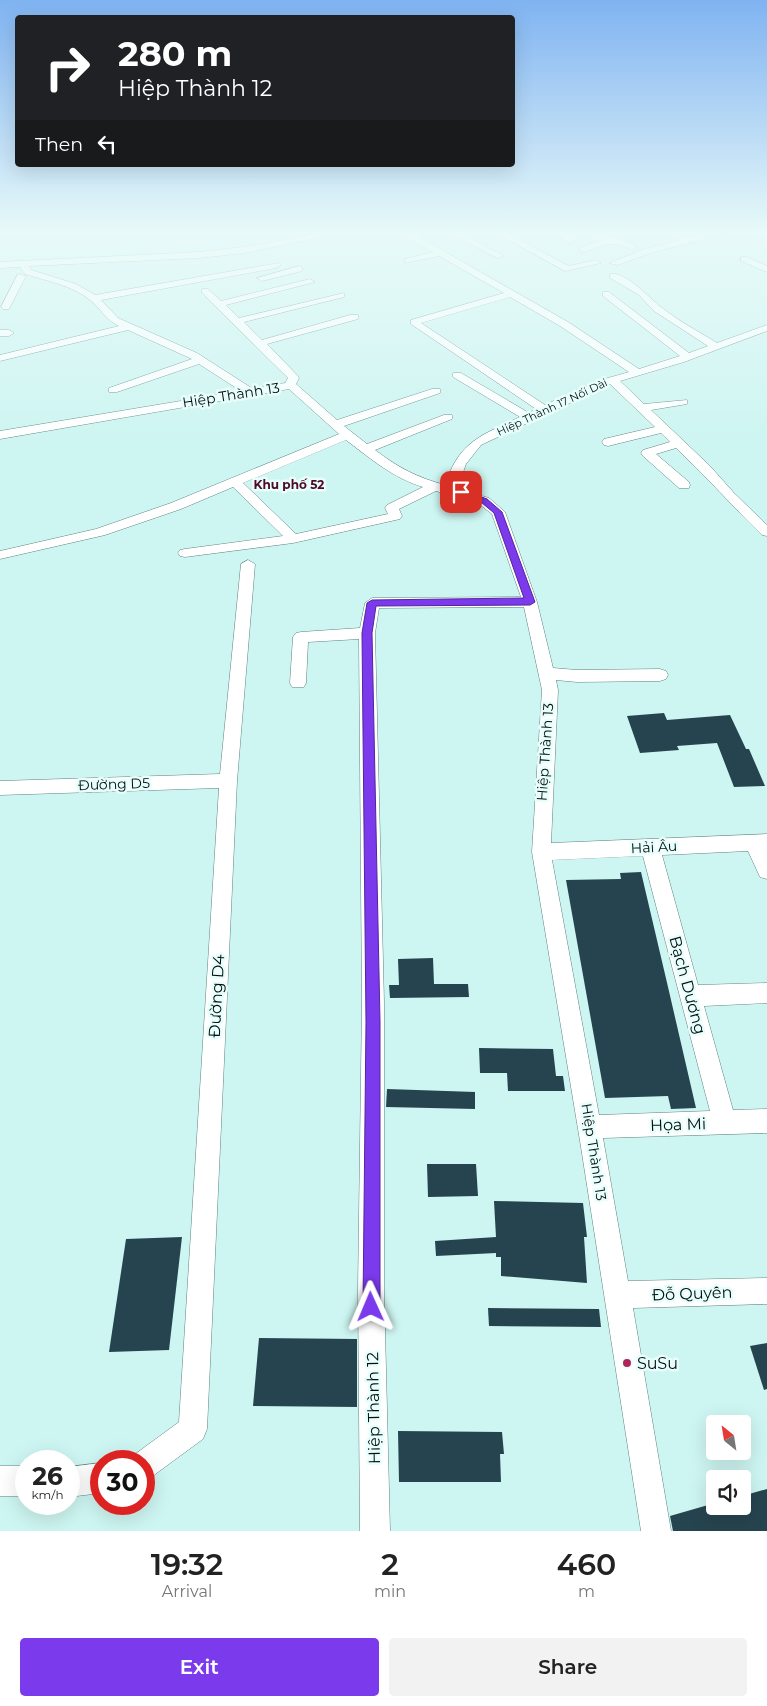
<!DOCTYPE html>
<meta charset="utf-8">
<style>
:root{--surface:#fff;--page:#f2f2f2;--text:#222;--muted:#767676;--accent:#7c3aed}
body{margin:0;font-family:Montserrat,sans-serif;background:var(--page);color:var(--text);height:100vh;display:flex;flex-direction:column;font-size:19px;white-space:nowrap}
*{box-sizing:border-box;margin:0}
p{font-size:16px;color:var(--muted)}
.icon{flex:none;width:28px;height:28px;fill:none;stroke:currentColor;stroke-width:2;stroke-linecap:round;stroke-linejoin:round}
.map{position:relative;height:1531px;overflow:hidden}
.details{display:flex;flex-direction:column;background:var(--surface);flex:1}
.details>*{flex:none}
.banner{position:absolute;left:15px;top:15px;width:500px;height:152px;border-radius:5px;box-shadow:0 5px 20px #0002;background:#202124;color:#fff;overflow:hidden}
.needle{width:32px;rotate:330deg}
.buttons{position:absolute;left:706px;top:1415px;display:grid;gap:10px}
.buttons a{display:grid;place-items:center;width:45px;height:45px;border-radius:5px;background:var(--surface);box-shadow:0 5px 20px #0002;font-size:25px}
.speed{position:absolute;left:15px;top:1450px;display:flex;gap:10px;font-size:25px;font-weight:700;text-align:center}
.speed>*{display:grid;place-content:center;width:65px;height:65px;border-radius:50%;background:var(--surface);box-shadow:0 5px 20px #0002;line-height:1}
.speed small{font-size:12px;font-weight:400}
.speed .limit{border:8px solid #d22;background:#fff;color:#111}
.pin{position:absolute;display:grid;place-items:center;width:42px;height:42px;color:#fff;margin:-21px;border-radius:10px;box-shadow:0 2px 8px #0006}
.me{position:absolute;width:55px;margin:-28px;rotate:359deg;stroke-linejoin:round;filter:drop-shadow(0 0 4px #0008)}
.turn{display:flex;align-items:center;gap:18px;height:105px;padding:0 20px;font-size:22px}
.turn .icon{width:65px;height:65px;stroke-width:2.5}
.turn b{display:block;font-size:35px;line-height:42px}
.then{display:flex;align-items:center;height:48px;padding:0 20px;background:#0003;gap:10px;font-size:19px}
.eta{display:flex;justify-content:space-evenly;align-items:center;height:85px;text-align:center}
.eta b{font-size:30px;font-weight:600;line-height:35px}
.button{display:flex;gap:10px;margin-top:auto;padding:10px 20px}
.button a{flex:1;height:58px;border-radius:5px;background:var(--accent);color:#fff;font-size:20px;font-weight:600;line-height:58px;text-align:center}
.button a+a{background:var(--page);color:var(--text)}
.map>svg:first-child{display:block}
.building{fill:#26444f}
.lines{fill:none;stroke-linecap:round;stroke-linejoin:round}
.minor-casing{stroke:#5f8381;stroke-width:1}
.minor{fill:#fff;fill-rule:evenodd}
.route{fill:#7c3aed;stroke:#51269a}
.poi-dot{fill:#b02259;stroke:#e7fefc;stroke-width:2}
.labels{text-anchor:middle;stroke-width:5;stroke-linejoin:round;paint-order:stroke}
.far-street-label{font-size:11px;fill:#03100f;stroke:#e7fefc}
.far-neighbourhood-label{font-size:12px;font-weight:bold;fill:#4f0b25;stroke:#e7fefc}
.street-label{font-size:14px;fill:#03100f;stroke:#e7fefc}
.near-street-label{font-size:16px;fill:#03100f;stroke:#e7fefc}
.near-poi-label{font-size:16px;fill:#03100f;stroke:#e7fefc;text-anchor:start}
</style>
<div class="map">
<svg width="767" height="1531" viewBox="0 0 767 1531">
<rect width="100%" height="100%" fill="#cdf5f1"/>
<!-- building -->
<g class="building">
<polygon points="664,713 667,720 730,715 746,749 749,749 765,786 734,787 717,743 677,746 679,750 640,753 627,716"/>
<polygon points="641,872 668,987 696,1108 671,1109 668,1096 605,1098 566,880 621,879 620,873"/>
<polygon points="433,958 434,984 468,984 469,997 390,998 389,985 399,985 398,959"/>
<polygon points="479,1048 553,1049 556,1076 563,1076 565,1091 508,1091 507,1073 480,1073"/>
<polygon points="387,1089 475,1092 475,1109 386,1107"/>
<polygon points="427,1164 476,1164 478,1196 428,1197"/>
<polygon points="494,1201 583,1203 587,1237 584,1237 587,1283 501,1276 501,1257 496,1257 496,1253 436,1256 435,1241 496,1237"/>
<polygon points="182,1237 169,1350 109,1352 126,1239"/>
<polygon points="488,1308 599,1309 601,1327 489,1326"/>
<polygon points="259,1338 357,1339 357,1407 253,1406"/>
<polygon points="767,1343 767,1389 764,1390 750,1346"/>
<polygon points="398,1431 502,1432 504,1454 500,1454 501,1482 399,1482"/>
<polygon points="767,1489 767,1531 673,1531 670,1516 715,1503 715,1506 742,1506 742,1496"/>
</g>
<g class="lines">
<!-- minor casing -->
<g class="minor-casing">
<g id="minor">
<path d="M324,233H341L244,253L199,258L29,266L31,270L76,284L95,295L279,263L281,265L276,268L101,300L118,318L197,353L253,389L285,383L288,378L202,293V289H208L221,301L310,279L315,282L226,305L239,318L344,293V297L244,322L262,340L350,315H358V319L267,344L298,376L299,378L296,384L337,420L432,389H440V393L344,426L367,444L444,415H452V419L375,450C399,468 416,477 445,485C459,441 482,435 520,417L453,377V373H461L529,413L536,409L411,324V320L504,293L439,256L405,263V259L433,252L408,238V234L428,233L419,237L568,322L639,369L680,356L603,296V292H609L689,353L708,346L654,311L639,295L610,278V274C626,271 649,298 661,307C678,321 698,331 717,343L767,325V331L684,362L620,381L644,404L687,400V404L651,410L710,466L734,493L767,525V536L762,535C733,507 706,476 676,448L656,454L689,482L690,485L689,488H679L643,456L641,453L643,450L670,442L661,433L608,446L604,445L602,442L604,439L655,427L610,384L481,445L466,464L457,489L489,498L505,512L537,602L553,668L577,670L660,669L666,671L668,675L666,679L660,681L577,682L556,680L558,690L551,843L767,834V879L760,877L748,851L662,855L698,985L767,983V1003L704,1006L733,1110L767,1109V1133L603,1138L628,1281L767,1278V1304L633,1308L671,1531H641L581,1147L532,852L542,690L524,607L379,608L375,633L384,1003V1289L390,1531H360L358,1289L362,1003L359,639L308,642L306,683L304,687H292L290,683L293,637L296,633L301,632L360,628L365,603L372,598L521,597L492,514L479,504L436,491L399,509L402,516L400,519L293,543L185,557L180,556L178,553L180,550L185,549L283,536L233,487L181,509L105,535L0,559V551L96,529L171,503L339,434L289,389L0,439V431L241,391L199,364L117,392H109V388L192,359L128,330L0,361V355L119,326C106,320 101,309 90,300C72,285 46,281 25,274L20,267L0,268V262L199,252L244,247ZM510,297L560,326L629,372L594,382L545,405L421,323ZM346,440C371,459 393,478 423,487L387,505L385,508L388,514L296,534L243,483ZM643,856L710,1111L599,1115L552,860Z"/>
<polygon points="450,233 460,233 504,256 497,258"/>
<polygon points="496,233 506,233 569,266 596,260 601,263 565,271"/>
<polygon points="555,233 565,233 576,241 569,243"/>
<path d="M584,233C593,232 631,241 637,247L633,250C625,247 617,243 608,244C598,245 590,253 580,252V248L599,241Z"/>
<path d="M666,233C676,232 681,238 689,238C702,239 714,232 726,233L651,253L617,265L609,263L645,249L680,240Z"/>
<polygon points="741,257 747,257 767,266 767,272 741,261"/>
<polygon points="299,266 302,267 302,271 262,281 257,278"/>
<polygon points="18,274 26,276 9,309 3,309 1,307"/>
<polygon points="0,330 9,330 14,333 9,336 0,336"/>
<polygon points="248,560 255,564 237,781 207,1429 203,1439 154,1475 144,1480 144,1461 131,1461 134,1455 179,1422 219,788 0,795 0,781 220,774 241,564"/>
<polygon points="101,1463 101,1493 69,1497 69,1467"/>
<rect x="0" y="1466" width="26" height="30"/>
</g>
</g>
<!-- minor -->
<use href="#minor" class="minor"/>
</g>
<!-- sky -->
<linearGradient id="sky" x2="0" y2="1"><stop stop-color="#7fb3f1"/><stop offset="0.52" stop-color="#e8faf9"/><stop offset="1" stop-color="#e8faf9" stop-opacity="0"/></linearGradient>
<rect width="767" height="447" fill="url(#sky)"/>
<!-- route -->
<polygon class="route" points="461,490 487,499 502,512 535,602 530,605 376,606 372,633 380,1022 380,1307 377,1313 371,1316 365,1313 363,1307 366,1022 362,633 367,603 372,600 524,598 494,513 481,502 458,494 457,492"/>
<!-- markers -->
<circle class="poi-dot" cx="627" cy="1363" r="5"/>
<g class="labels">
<!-- far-street labels -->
<g class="far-street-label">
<text transform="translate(552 407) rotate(-25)" y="4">Hiệp Thành 17 Nối Dài</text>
</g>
<!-- far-neighbourhood labels -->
<g class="far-neighbourhood-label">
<text x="289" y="489">Khu phố 52</text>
</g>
<!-- street labels -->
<g class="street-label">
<text transform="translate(231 395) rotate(-9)" y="5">Hiệp Thành 13</text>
<text transform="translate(545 752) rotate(-86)" y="5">Hiệp Thành 13</text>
<text transform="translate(114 784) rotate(-2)" y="5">Đường D5</text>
<text transform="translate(654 847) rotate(-3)" y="5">Hải Âu</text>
<text transform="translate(594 1152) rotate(81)" y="5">Hiệp Thành 13</text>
</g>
<!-- near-street labels -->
<g class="near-street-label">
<text transform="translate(688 985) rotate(75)" y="6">Bạch Dương</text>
<text transform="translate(216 996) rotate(-87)" y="6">Đường D4</text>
<text transform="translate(678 1124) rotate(-2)" y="6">Họa Mi</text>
<text transform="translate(692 1293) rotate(-2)" y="6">Đỗ Quyên</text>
<text transform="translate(373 1408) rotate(-91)" y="6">Hiệp Thành 12</text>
</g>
<!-- near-poi labels -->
<g class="near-poi-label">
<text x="637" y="1369">SuSu</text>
</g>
</g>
</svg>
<div class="buttons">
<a><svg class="needle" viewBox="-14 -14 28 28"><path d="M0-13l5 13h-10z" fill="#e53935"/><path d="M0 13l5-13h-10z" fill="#767676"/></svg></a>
<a><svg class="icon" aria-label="sound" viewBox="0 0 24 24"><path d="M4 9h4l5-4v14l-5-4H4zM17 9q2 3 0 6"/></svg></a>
</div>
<div class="speed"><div>26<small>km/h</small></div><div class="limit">30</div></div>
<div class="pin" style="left:461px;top:492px;background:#d93025"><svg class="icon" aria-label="arrive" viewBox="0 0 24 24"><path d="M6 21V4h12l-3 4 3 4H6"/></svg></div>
<svg class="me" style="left:371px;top:1307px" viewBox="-20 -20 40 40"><path d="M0-17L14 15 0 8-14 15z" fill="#7c3aed" stroke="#fff" stroke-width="4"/></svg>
<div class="banner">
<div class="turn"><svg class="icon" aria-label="right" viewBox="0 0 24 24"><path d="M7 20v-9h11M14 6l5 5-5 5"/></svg><div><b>280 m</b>Hiệp Thành 12</div></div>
<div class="then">Then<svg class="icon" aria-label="left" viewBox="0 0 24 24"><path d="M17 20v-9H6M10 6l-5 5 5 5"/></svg></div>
</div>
</div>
<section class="details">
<div class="eta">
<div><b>19:32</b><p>Arrival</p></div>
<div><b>2</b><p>min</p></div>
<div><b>460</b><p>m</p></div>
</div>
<div class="button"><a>Exit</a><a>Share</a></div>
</section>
